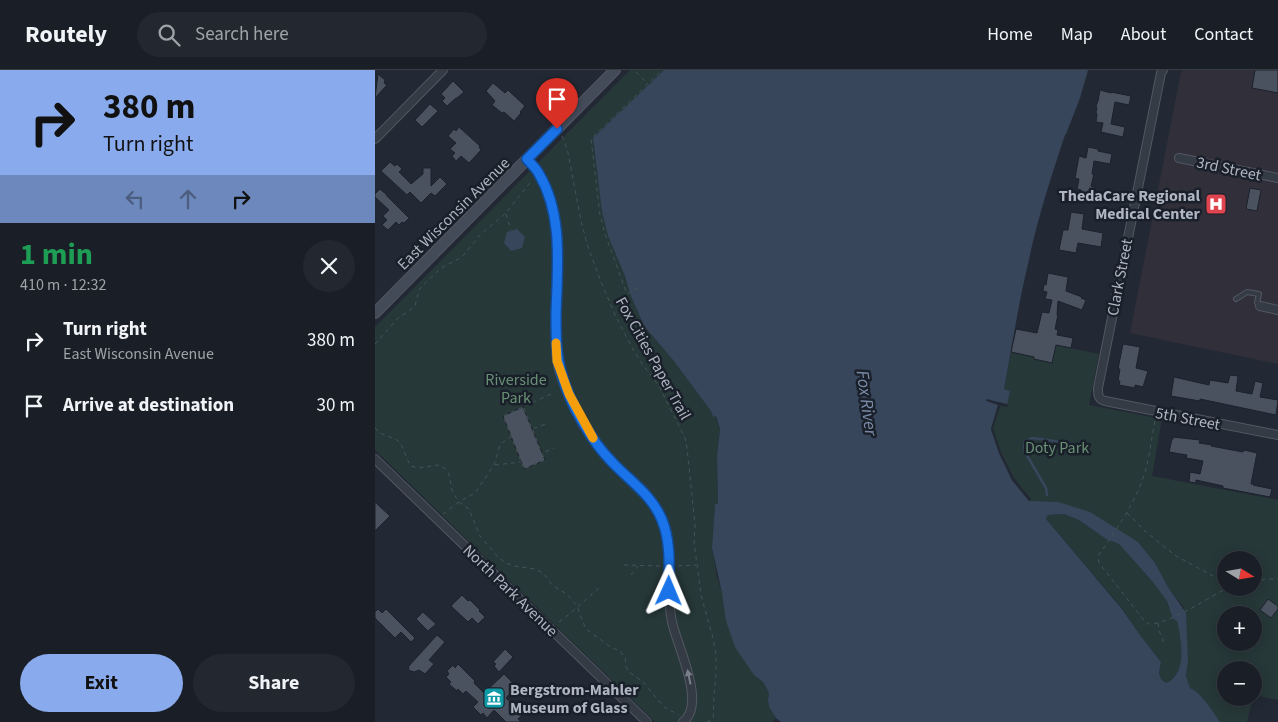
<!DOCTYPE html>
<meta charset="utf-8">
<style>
:root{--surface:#1a1f27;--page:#23272f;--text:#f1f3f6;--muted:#9fa2a7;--line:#383d44;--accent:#89aaec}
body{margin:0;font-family:"Source Sans 3",sans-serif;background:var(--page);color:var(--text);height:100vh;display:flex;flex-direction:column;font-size:19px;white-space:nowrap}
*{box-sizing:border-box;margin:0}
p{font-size:16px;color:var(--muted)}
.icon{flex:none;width:28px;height:28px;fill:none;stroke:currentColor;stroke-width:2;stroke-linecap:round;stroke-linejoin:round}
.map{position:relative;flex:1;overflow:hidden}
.drawer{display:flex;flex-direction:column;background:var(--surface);width:375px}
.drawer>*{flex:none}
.banner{background:#89aaec;color:#111;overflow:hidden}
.needle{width:32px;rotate:101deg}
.controls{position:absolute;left:842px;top:481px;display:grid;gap:10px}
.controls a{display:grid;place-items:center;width:45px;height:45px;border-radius:50%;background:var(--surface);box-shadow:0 2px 12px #0003,0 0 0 1px var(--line);font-size:25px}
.pin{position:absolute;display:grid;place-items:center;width:42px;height:42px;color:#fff;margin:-51px -21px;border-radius:50% 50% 50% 0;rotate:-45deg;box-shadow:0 0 5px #0007}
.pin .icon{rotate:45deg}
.me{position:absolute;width:55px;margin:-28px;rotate:1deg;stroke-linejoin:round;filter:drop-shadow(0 0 4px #0008)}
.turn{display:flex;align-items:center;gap:18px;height:105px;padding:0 20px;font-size:22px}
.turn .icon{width:65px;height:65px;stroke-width:2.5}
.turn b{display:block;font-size:35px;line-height:42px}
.lanes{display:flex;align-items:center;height:48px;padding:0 20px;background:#0003;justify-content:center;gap:25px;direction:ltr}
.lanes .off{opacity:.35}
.round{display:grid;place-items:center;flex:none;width:52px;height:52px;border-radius:26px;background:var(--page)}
.headline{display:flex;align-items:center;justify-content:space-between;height:85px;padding:0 20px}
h1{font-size:30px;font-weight:700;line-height:38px;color:#1e9e55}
.button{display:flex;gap:10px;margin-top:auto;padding:10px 20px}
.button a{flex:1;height:58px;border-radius:30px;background:var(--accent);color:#111;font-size:20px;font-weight:700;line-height:58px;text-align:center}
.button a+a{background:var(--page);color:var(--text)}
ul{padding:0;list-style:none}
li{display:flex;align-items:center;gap:15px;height:65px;padding:0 20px}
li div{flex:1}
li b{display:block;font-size:19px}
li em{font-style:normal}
header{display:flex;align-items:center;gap:30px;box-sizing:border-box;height:70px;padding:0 25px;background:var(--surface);border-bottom:1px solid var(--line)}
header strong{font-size:24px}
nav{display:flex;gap:28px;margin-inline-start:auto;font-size:18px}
.search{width:350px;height:45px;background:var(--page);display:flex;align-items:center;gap:12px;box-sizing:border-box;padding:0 18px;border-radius:28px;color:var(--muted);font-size:19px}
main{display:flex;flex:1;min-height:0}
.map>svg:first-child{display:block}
.medical{fill:#312f3a}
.green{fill:#273839;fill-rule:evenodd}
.water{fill:#38465c;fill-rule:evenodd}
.pier{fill:#222934}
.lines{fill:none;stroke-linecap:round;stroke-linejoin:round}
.stream{stroke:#38465c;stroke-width:2.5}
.building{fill:#4a5260;stroke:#1c222c}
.lane-casing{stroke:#525863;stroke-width:6}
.street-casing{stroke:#525863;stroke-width:10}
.secondary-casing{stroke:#525863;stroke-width:12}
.path{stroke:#455457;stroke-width:1;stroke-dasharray:4 4;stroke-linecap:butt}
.lane{stroke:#353b45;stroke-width:4}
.street{stroke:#353b45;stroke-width:8}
.secondary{stroke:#434a58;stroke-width:10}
.oneway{fill:#787e8a}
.route-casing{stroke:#114b97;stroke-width:12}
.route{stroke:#1a73e8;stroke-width:9}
.slow{stroke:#f59e0b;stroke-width:9}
.labels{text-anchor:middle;stroke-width:5;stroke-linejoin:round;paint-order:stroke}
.street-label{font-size:16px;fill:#afb5c2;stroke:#1a202a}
.poi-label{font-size:16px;font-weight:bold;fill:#afb5c2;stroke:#1a202a;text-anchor:end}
.park-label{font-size:16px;fill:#699074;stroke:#1a202a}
.water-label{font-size:18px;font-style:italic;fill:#7a8ba8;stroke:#1a202a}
</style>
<header>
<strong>Routely</strong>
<div class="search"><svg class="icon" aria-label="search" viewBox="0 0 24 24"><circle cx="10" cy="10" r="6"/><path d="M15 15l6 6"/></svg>Search here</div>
<nav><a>Home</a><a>Map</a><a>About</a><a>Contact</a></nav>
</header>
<main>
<section class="drawer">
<div class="banner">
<div class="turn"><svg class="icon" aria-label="right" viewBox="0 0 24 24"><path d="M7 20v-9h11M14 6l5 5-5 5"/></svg><div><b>380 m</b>Turn right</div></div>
<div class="lanes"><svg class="icon off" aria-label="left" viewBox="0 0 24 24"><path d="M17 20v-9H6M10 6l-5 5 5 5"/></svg><svg class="icon off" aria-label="ahead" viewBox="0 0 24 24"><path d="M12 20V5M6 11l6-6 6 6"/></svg><svg class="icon" aria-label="right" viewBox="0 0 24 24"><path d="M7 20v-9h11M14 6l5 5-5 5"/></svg></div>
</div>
<div class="headline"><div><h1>1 min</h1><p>410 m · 12:32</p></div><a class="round"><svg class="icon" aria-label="close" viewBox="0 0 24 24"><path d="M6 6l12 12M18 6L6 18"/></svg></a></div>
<ul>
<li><svg class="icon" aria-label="right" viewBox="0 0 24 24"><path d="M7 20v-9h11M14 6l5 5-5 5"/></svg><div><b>Turn right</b><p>East Wisconsin Avenue</p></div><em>380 m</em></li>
<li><svg class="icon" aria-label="arrive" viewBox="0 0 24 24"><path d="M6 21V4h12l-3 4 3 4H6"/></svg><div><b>Arrive at destination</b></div><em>30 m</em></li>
</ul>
<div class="button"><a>Exit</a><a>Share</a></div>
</section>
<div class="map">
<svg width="903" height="652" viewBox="0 0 903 652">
<rect width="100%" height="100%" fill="#222934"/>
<!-- medical -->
<polygon class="medical" points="809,0 903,0 903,294 755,263 806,2"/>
<!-- green -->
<g class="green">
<polygon points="255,0 289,0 218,68 227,142 233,166 250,206 255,224 269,256 298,290 336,341 338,347 340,346 345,359 342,386 343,434 340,435 337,478 342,507 347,523 379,604 388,612 391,617 394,623 393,630 394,637 401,648 397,652 280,652 0,380 0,257"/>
<path d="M639,267L724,284L714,335L787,349L777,406L903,430V630L879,625V600H851V628H878L872,652H845C839,643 825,621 815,618L811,606L813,591L809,538L793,517L780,493L763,472L654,431L637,410L624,383L616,359L623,332L631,334L635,321L629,319ZM851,490H879V518H851ZM851,545H879V572H851Z"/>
<path d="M689,444L704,450L731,469L744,474L777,511L792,531L798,549L802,550C806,568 813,605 791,613L786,609L784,603L786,592L765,565L747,538L671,449L673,445Z"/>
</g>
<!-- water -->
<g class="water">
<path d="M289,0H713L705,28L691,64L690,65C676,107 662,150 653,194C643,235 637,277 629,319L635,321L632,334L624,332L616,359L624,383L637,410L654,431L683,432L715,442L763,472L780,493L793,517L811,543L813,591L811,606L815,618C825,621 839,643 845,652H406L401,648L394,637L393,630L394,623L391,617L388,612L379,605L360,577L351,551L347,523L337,478L340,434H343L342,386L345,359L341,346L338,347L336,341L298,290L269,256L255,224L250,206L233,166L227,142L218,68ZM689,444L704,450L731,469L744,474L777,511L792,531L798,549L802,551C806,568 813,605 791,613L786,609L784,603L786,592L765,565L747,539L671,449L673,445Z"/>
<polygon points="142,159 150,167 147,178 136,181 129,173 132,162"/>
</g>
<!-- pier -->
<polygon class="pier" points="612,329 634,335 632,337 625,336 618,359 626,382 639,408 656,429 654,431 637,410 624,383 616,359 623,335 611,331"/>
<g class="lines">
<!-- stream -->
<polyline class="stream" points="672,425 671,418 650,382 649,377 650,371 658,368 699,374"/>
</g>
<!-- building -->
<g class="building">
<polygon points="880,0 903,0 903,23 877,18"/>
<polygon points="3,4 10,10 9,13 12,15 0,28"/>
<polygon points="78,11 89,22 82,28 81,28 72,36 67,31 70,28 66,24"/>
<polygon points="118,13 130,23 133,20 150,36 145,42 146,43 139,51 129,42 127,43 117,35 120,31 111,21"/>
<polygon points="725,20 736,23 736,22 756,26 754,35 740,32 736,54 750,57 748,67 726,62 728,53 721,52 722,45 721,42 722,38 721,36 723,31"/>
<polygon points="55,34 63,41 47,57 40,50"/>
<polygon points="84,57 105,76 104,77 106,80 94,93 86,86 81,91 77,86 80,83 75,79 81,73 73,66 79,59 81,61"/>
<polygon points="713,77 723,79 723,81 737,84 735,94 719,91 717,104 719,104 716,116 720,117 719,123 713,122 711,124 706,123 706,120 702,119 704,109 700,108 704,86 711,88"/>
<polygon points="15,92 20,96 22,94 27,99 24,102 36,114 48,104 48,98 56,98 56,116 65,107 72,114 60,126 56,123 46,133 35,122 32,125 6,101"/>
<polygon points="875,118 886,120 882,141 871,139"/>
<polygon points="5,119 12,125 11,125 34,148 29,153 27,152 24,155 21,152 13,160 7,155 12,150 8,146 14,140 0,127 0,124"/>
<polygon points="696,142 709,144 707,159 728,163 726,177 703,173 701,183 684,180 688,160 693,160"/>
<polygon points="673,203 693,207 691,221 707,227 706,228 711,230 707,240 683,231 682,245 683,245 680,259 683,260 682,265 698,268 696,278 681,275 677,293 659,289 659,287 636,282 641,259 662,263 667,242 674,243 677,230 670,229 672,222 668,221 669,214 671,215"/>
<polygon points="748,274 765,277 761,298 773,301 768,317 760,315 760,318 744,315 745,311 743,311 745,299 743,299"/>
<polygon points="855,305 863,306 861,321 877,324 880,311 888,313 885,327 903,330 901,345 825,329 825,331 796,326 799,307 834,315 835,310 853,313"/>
<polygon points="148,337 170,390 149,399 128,346"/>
<polygon points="798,367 825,370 824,373 837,375 836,376 868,382 869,380 882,383 876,414 879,414 878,415 897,419 895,427 848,418 848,416 821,410 821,413 814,412 815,402 825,404 828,391 811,388 812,385 794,382 797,369 798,369"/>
<polygon points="0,432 15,446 0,461"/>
<polygon points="87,525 93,531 95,530 105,540 104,541 110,547 103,554 97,548 93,552 76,536"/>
<polygon points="893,529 903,536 903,539 896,548 885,540"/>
<polygon points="3,539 7,543 11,539 40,568 36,572 26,562 20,568 0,548 0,542"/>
<polygon points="48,542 61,554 53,561 41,549"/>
<polygon points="62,565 70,572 54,590 59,594 50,604 44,600 39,602 33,600 34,598 33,597"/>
<polygon points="130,579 138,587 124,602 119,596 121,594 118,592"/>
<polygon points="83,594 100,611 99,613 109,623 129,604 138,613 134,617 138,620 131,628 148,644 143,649 146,652 131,652 119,640 112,648 108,643 106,645 98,637 103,632 91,621 88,624 83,619 82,621 74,614 76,612 71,607 74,604 72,601 78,595 80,598"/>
</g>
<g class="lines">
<!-- lane casing -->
<g class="lane-casing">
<polyline id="lane" points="861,229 872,222 884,224 882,233 885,236"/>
</g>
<!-- street casing -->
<g class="street-casing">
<g id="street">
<path d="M788,0L786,3C764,108 743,213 723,318C723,325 723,329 730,331L903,365"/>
<polyline points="0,69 68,0"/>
<polyline points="804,88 903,108"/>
<path d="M152,89C156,94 161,98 164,104C169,112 172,122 175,132C191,184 176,237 182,290C185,311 198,333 208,352C216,366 225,380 237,392C252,408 272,421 283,441C302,476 289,516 297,552C302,576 332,634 308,652"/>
<polyline points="885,236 903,240"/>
<polyline points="0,389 272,652"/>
</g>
</g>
<!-- secondary casing -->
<g class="secondary-casing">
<polyline id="secondary" points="0,243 240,0"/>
</g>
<!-- path -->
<g class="path">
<polyline points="261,2 273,14"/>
<polyline points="187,66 190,73 193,83 206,151 213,177 226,212 241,247 259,281 268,295 284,316 310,368 312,378 320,455 319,471 321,487 326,525 338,568 341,584 341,604 339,626 338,652"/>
<polyline points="131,144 136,160"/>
<polyline points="263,218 252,224 231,167 225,145 216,69 287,0"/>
<polyline points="0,274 24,247 33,242 40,236 44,220 48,215 66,198 87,187 105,165 131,143 157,110"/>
<polyline points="176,324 128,346 149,399 170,390 167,383 179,378"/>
<polyline points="149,338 157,359 171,354"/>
<path d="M780,351C776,369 775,387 769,405C760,433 742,459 725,483L723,487L724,493L768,549L774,554C792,555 835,527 852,518"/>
<polyline points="0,358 5,363 22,370 26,374 34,393 36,396 43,398 63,395 71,399 74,404 77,421 84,432 94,439 105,466 123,487 131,493 139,496 160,499 168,503 177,515 193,525 202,536 207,550 211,559 237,578 245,581 250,588 251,597 254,602 268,612 289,637 304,645"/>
<polyline points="158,360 166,382"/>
<polyline points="120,395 146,392"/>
<polyline points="752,443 770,461 801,486 851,513"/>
<polyline points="68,444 84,432 100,423 119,395 125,375 132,369 136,367"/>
<polyline points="249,495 286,496"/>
<polyline points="303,496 321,495"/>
<polyline points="256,505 263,496"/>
<polyline points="879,513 890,509 903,509"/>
<polyline points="864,518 865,518"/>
<path d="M184,552C198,542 211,529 224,518"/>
<polyline points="783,553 784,561 788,569 788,573"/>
<polyline points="332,652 338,649"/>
</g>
<!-- lane -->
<use href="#lane" class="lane"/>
<!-- street -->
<use href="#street" class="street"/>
<!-- secondary -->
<use href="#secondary" class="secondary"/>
</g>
<!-- one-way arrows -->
<defs><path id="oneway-solid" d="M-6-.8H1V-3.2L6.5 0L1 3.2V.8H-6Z" transform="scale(1.25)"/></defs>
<use class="oneway" href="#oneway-solid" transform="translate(314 607) rotate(-102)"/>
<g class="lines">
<!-- route casing -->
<g class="route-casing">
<path id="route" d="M182,59L152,89C156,94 161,98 164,104C189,146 182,199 181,245C181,265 181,286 187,305C195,334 216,371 238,393C255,411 277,425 287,450C296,472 294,497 294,521"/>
</g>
<!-- route -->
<use href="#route" class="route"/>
<!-- slow -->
<polyline class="slow" points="181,273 182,291 194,324 218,368"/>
</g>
<!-- icons -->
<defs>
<g id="hospital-square" transform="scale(1.125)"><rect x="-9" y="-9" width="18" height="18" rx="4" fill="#e0444e" stroke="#1a202a"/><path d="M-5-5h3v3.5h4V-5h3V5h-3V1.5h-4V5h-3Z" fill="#fff"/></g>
<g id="museum-square" transform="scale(1.125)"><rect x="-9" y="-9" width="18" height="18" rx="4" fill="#0f9aa8" stroke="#1a202a"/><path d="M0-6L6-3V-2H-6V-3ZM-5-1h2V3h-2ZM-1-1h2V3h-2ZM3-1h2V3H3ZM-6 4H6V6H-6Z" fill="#fff"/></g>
</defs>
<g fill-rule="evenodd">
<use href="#hospital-square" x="841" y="134"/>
<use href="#museum-square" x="119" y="628"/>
</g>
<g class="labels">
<!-- street labels -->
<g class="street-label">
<text transform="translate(854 98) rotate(12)" y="6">3rd Street</text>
<text transform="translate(78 143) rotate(-45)" y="6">East Wisconsin Avenue</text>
<text transform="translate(744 207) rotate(-79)" y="6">Clark Street</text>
<text transform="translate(279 288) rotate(61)" y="6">Fox Cities Paper Trail</text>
<text transform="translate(813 348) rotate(11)" y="6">5th Street</text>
<text transform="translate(136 520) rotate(44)" y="6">North Park Avenue</text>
</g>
<!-- poi labels -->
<g class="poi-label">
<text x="825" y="131">ThedaCare Regional<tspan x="825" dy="18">Medical Center</tspan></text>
<text x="135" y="625" text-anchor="start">Bergstrom-Mahler<tspan x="135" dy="18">Museum of Glass</tspan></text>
</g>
<!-- park labels -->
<g class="park-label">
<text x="141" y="315">Riverside<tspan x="141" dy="18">Park</tspan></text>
<text x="682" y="383">Doty Park</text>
</g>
<!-- water labels -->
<g class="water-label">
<text transform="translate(492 333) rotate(82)" y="6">Fox River</text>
</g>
</g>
</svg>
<div class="controls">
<a><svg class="needle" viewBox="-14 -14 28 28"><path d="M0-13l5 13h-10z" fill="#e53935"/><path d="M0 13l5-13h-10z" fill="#9fa2a7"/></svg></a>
<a>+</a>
<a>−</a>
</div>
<div class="pin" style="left:182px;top:59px;background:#d93025"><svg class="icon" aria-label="arrive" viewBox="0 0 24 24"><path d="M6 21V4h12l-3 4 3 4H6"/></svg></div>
<svg class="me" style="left:294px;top:521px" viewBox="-20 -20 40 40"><path d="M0-17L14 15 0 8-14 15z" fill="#1a73e8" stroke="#fff" stroke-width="4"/></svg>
</div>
</main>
